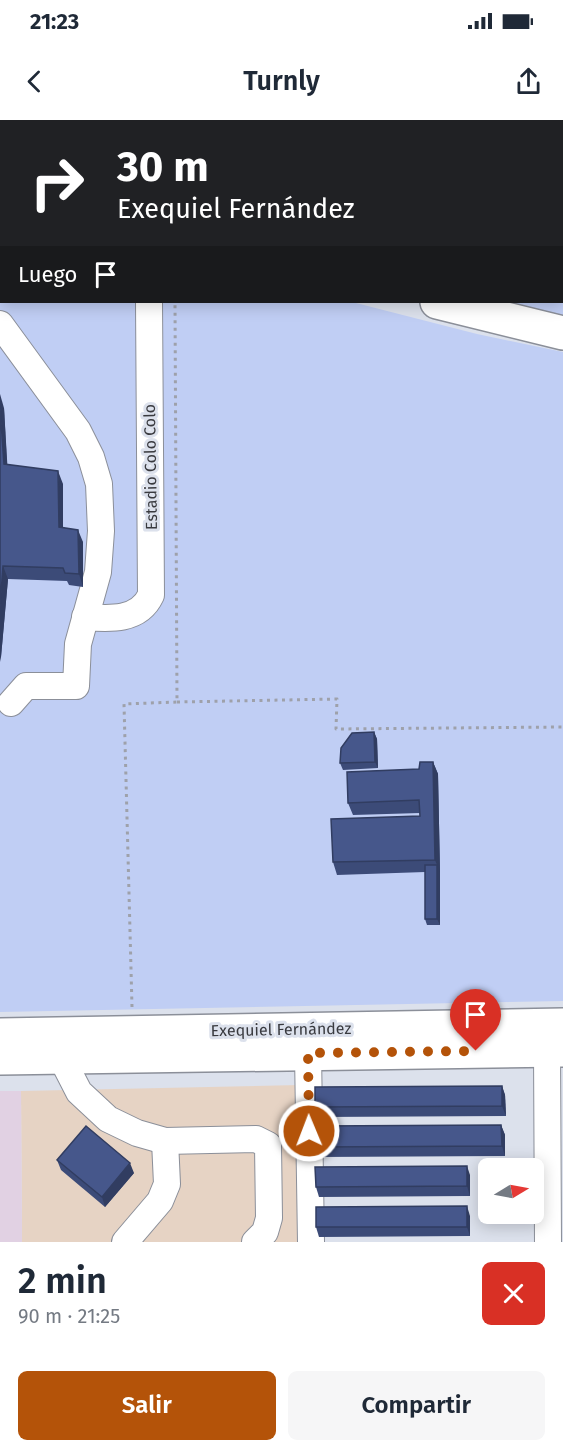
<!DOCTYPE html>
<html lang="es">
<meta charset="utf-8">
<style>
:root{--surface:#fff;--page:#f6f6f7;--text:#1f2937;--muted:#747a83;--accent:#b45309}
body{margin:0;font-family:"Fira Sans",sans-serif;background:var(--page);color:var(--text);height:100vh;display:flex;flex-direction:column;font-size:22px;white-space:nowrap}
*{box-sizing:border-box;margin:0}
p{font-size:20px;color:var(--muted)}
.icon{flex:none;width:33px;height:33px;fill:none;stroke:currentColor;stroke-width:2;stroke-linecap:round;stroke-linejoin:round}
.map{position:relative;height:1122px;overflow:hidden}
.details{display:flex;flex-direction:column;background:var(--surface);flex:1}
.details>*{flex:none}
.banner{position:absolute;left:0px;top:0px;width:564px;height:183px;box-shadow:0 3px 15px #0003;background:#202124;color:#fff;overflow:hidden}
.needle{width:39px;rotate:80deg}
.buttons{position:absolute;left:478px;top:1038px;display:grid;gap:12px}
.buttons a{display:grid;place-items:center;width:66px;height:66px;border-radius:9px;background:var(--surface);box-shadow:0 3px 15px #0003;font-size:30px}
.pin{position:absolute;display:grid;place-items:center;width:51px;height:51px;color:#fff;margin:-62px -26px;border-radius:50% 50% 50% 0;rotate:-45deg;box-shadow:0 0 6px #0007}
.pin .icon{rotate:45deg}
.me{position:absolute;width:66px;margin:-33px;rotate:359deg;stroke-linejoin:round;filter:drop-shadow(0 0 4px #0008)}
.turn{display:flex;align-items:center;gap:21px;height:126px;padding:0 18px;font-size:27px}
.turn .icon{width:78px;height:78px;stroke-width:2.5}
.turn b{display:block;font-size:42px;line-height:51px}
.then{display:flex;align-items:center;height:57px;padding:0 18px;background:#0003;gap:12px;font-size:22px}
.round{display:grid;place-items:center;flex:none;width:63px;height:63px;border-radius:9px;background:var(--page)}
.summary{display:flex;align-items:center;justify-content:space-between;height:102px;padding:0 18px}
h1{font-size:36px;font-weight:600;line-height:45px}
.action{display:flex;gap:12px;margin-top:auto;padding:12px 18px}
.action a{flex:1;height:69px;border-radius:9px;background:var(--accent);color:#fff;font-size:24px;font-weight:600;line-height:69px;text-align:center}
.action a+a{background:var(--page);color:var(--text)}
.status{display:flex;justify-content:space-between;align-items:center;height:42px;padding:0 30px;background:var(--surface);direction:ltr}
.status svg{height:16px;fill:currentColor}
header{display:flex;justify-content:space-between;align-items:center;height:78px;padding:0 18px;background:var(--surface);font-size:27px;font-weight:600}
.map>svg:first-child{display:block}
.industrial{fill:#e6d3c4}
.education{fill:#e1d1e3}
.green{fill:#c0cef4}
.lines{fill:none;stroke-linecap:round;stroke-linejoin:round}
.minor-casing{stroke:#8b8f99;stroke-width:28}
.major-casing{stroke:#8b8f99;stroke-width:36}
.path{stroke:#9ea1aa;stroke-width:3;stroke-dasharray:3 4.5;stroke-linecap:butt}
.minor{stroke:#fff;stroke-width:26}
.major{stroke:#fff;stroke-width:33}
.wall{fill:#3c4b78}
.shaded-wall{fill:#313d61}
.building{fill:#46578b;stroke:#313d61;stroke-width:1.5}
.route{stroke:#b45309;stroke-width:10;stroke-dasharray:0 18}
.labels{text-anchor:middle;stroke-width:6;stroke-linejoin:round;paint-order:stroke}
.street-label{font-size:16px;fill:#393a3f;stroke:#dce1ec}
</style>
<div class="status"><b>21:23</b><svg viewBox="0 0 49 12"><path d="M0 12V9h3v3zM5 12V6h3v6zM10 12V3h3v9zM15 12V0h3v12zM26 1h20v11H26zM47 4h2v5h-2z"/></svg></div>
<header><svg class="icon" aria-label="back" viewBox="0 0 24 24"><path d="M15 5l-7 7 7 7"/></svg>Turnly<svg class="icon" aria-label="share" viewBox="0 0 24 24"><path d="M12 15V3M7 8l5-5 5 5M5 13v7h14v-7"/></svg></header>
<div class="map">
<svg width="563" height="1122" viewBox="0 0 563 1122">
<rect width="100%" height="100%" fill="#dce1ec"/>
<!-- industrial -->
<polygon class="industrial" points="300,965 301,1122 22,1122 21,971"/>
<!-- education -->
<polygon class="education" points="0,971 21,971 22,1122 0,1122"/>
<!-- green -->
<g class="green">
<polygon points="0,0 191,0 2,2 1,9"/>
<polygon points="0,47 2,182 352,182 477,214 563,232 563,881 0,892"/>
<polygon points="563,108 563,203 463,182 562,182"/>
</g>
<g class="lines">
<!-- minor casing -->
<g class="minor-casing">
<g id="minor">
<polyline points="203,2 204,0"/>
<polyline points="394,2 394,0"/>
<polyline points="0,204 78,311 91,337 99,364 101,411 98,452 78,524 76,566 26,566 11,583"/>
<path d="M85,497C110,499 139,501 151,475L149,182"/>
<polyline points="547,930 548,1122"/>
<polyline points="308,933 311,1122"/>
<polyline points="61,937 79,972 108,999 137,1013 165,1021 256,1019 268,1025 269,1098 265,1112 255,1122"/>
<polyline points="125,1122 160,1081 167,1064 165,1021"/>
</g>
</g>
<!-- major casing -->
<g class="major-casing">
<g id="major">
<polyline points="240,0 244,2"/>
<polyline points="0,19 2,20"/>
<polyline points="562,99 563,99"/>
<polyline points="437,182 563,213"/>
<polyline points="0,915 563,905"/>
<polyline points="0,938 563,930"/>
</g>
</g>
<!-- path -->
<g class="path">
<polyline points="146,0 149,2"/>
<polyline points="177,582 337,579 336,609 563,607"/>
<polyline points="132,887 124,584 177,582 175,182"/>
</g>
<!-- minor -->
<use href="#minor" class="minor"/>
<!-- major -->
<use href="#major" class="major"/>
</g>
<!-- wall -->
<g class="wall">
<polygon points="350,0 366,0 365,2 352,2"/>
<polygon points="548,0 562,0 562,2 555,2"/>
<polygon points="4,288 7,344 63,364 63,408 83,422 83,467 69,465 67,461 8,459 1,537"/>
<polygon points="374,612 377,619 378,648 343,650 340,643"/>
<polygon points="433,642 438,654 440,752 440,805 427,805 425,799 425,752 337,755 333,742 420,696 420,693 353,695 348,683"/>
<polygon points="502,966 505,975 506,996 319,997 315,987"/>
<polygon points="501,1005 505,1015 505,1036 318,1037 315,1027"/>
<polygon points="57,1040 134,1053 105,1087 61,1050"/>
<polygon points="470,1055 470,1076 319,1077 316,1067"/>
<polygon points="470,1096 470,1116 319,1117 316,1107"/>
</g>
<!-- shaded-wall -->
<g class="shaded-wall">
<polygon points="0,274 4,288 8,356 4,344 0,288"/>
<polygon points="58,351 63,364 63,419 59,407"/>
<polygon points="78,410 83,422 83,467 79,454"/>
<polygon points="3,446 8,459 1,537 0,542 0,487"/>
<polygon points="374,612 377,619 378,648 375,642"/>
<polygon points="433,642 438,654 440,752 440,805 437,799 437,745 435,740"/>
<polygon points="502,966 505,975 506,996 502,986"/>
<polygon points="501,1005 505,1015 505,1036 502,1026"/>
<polygon points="130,1043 134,1053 105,1087 102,1077"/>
<polygon points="467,1046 470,1055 470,1076 467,1066"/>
<polygon points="467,1086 470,1096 470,1116 467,1107"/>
</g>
<!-- building -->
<g class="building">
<rect x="407" y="0" width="21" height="2"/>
<polygon points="444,0 464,0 464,2 443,2"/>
<polygon points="0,288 4,344 58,351 59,407 78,410 79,454 65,453 63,448 3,446 0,487"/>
<polygon points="374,612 375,642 340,643 341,628 352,613"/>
<polygon points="420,642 433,642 435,740 333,742 331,699 420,696 419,680 348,683 347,652 419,649"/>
<rect x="425" y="745" width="12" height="54"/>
<polygon points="502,966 502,986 315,987 315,967"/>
<polygon points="501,1005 502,1026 315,1027 314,1006"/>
<polygon points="86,1006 130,1043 102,1077 57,1040"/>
<polygon points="467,1046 467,1066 316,1067 315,1047"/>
<polygon points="467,1086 467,1107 316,1107 316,1087"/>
</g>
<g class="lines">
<!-- route -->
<polyline class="route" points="309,1011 308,933 476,931"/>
</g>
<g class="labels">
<!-- street labels -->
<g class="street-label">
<text transform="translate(150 347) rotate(-91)" y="6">Estadio Colo Colo</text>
<text transform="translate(281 909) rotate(-1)" y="6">Exequiel Fernández</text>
</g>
</g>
</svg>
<div class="buttons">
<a><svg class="needle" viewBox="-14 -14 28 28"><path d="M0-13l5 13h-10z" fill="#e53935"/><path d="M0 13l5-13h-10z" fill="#747a83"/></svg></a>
</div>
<div class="pin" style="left:476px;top:931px;background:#d93025"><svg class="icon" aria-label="arrive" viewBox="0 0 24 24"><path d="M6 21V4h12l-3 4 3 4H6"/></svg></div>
<svg class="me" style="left:309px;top:1011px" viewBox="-20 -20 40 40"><circle r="17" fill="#b45309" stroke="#fff" stroke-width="3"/><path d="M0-11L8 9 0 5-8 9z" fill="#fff"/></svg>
<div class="banner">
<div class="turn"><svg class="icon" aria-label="right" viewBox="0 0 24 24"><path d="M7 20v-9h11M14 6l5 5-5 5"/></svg><div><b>30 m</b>Exequiel Fernández</div></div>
<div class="then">Luego<svg class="icon" aria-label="arrive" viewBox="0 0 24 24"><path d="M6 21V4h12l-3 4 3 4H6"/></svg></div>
</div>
</div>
<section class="details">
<div class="summary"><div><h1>2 min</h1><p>90 m · 21:25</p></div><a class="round" style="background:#d93025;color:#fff"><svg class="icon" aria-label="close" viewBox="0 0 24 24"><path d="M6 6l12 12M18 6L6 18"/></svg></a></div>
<div class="action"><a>Salir</a><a>Compartir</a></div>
</section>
